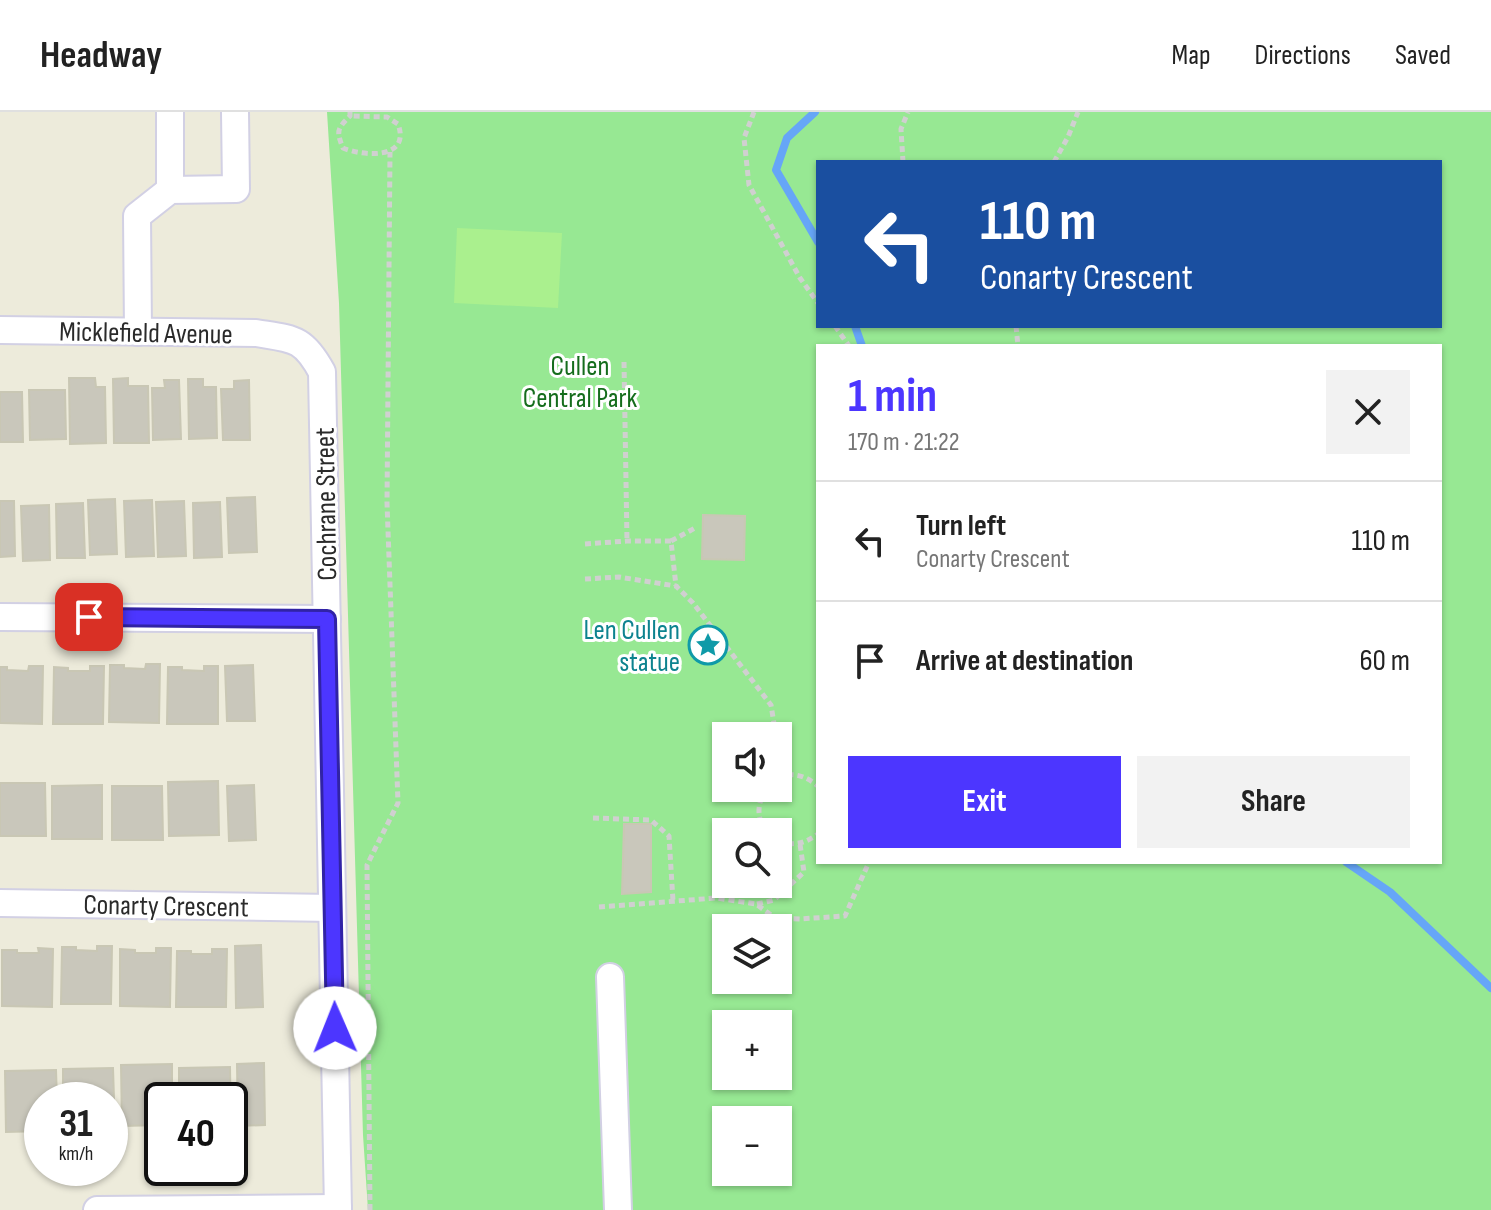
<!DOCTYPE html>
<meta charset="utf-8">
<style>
:root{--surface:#fff;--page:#f2f2f2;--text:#222;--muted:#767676;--line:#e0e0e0;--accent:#4c36ff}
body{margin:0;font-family:"Sofia Sans Condensed",sans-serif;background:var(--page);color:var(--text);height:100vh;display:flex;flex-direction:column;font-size:30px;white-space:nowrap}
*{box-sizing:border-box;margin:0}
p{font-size:26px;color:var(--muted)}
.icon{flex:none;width:44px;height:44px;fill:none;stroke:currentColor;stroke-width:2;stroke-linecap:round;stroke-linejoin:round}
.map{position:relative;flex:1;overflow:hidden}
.details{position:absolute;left:816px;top:232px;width:626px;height:520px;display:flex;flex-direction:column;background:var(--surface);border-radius:0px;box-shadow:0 2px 6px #0004}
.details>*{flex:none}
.guide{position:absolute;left:816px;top:48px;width:626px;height:168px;border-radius:0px;box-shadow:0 2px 6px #0004;background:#1a4fa0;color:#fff;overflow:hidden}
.tools{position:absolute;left:712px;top:610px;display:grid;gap:16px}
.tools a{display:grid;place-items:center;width:80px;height:80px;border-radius:0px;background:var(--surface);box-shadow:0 2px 6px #0004;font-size:40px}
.speed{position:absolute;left:24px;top:970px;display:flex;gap:16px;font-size:40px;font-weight:700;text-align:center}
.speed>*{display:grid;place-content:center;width:104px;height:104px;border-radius:50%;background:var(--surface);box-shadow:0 2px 6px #0004;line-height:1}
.speed small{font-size:20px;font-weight:400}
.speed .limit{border:4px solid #111;border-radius:12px;background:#fff;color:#111}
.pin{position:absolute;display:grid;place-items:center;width:68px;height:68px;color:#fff;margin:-34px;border-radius:16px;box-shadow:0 4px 12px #0006}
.me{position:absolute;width:88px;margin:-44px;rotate:359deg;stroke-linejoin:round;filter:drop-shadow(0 0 6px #0008)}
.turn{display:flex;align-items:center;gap:28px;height:168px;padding:0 32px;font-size:36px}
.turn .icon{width:104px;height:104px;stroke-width:2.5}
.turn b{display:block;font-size:56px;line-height:68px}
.round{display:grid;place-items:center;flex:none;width:84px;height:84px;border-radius:0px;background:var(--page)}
.head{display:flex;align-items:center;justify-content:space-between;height:136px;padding:0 32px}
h1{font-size:48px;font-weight:700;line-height:60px;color:var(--accent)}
.primary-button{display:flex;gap:16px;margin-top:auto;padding:16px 32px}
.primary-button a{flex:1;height:92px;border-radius:0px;background:var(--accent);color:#fff;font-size:32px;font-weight:700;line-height:92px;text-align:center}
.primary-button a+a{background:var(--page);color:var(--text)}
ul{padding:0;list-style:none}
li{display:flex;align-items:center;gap:24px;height:120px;padding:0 32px;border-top:2px solid var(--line)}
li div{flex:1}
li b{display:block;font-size:30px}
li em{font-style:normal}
header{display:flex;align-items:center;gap:48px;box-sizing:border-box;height:112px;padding:0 40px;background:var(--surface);border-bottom:2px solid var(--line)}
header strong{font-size:38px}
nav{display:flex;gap:44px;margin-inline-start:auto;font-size:28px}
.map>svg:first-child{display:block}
.green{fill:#97e893;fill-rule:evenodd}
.pitch{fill:#aaf08e}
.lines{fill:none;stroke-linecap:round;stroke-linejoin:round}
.stream{stroke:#66a6f7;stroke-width:8}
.building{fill:#c9c7bb;stroke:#c9c7b4;stroke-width:2}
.minor-casing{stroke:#d2d0e4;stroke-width:30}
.path{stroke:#d0d0d0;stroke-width:5;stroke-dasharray:6 4;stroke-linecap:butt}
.minor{stroke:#fff;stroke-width:26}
.route-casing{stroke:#3123a6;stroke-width:20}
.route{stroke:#4c36ff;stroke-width:14}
.labels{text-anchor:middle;stroke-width:6;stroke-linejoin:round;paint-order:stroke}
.street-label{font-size:28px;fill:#2a2a2a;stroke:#fff}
.park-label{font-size:28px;fill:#156d1c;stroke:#fff}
.culture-label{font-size:28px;fill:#0d838f;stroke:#fff;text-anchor:end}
</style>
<header>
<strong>Headway</strong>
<nav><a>Map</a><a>Directions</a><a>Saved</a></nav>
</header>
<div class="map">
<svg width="1491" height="1098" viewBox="0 0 1491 1098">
<rect width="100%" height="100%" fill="#edebdb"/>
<!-- green -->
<path class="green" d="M327,0H1491V1098H368L363,1023L339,191ZM818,50H1440V214H818ZM818,234H1440V750H818ZM726,624H778V676H726ZM726,720H778V772H726ZM726,816H778V868H726ZM726,912H778V964H726ZM726,1008H778V1060H726Z"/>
<!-- pitch -->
<polygon class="pitch" points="457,116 562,121 558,196 454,191"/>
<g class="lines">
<!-- stream -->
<g class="stream">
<polyline points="815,0 787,26 776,58 818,130"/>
<polyline points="855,214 862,234"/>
<polyline points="1346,750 1390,780 1491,876"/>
</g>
</g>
<!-- building -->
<g class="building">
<polygon points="69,266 95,266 96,275 105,275 106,331 70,332"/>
<polygon points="128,266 128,274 148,274 149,331 114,331 113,267"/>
<polygon points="188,267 203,267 203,275 216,275 217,326 189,327"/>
<polygon points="164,268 179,268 181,327 153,328 152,276 165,276"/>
<polygon points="249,268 250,328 223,328 221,277 234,277 234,269"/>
<polygon points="29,278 65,278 66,327 30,328"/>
<polygon points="0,280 22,280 23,330 0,330"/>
<polygon points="255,385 257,440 229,441 227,386"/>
<polygon points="115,387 117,442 90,443 88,388"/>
<polygon points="152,388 154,444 126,445 124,389"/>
<polygon points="0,389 14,389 15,444 0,445"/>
<polygon points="184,389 186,444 158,445 156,390"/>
<polygon points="220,390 222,445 194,446 193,391"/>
<polygon points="83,391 85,446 57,446 56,392"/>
<polygon points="49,393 50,448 23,449 21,394"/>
<polygon points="703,403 745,404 744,448 702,447"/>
<polygon points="146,552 160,552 159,611 109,610 110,553 124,553 124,556 145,557"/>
<polygon points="253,553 255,609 227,609 225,554"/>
<polygon points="29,554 43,554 42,612 0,611 0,555 7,555 7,558 28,559"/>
<polygon points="90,554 104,554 103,612 53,612 54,555 68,556 68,559 90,559"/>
<polygon points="204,554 218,554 218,612 167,612 168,555 182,555 182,558 204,559"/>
<polygon points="218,669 219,723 169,724 168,670"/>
<polygon points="0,671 45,671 46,724 0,724"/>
<polygon points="102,673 102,727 52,727 52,674"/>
<polygon points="254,673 256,728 229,729 227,674"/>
<polygon points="112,674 162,674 163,728 112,728"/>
<polygon points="624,712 651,712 651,780 622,782"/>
<polygon points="261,833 263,895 236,896 235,834"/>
<polygon points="97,834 112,834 111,892 61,892 62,835 76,835 76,838 97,839"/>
<polygon points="38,836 53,837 52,895 2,894 2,838 17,838 17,841 39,841"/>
<polygon points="156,836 171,836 170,895 120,894 120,837 135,838 135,841 156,841"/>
<polygon points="212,837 227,837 226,895 176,895 177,839 191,839 191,842 212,842"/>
<polygon points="264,951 265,1013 238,1014 237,952"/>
<polygon points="172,952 172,988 162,988 162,1013 122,1014 121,953"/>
<polygon points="230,955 231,1017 230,988 179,988 179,956"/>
<polygon points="113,956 115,1018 110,1018 110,988 63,988 63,957"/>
<polygon points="56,958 57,988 42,988 42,1019 6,1020 5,959"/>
</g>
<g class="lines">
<!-- minor casing -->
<g class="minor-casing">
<g id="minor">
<polyline points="170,78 170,0"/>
<path d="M0,218L256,221C293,227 303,225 322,260L338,1098"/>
<polyline points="138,220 137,104 170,78 236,77 235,0"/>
<polyline points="0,505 327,507"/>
<polyline points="0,791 332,796"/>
<polyline points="610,865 618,1098"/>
<polyline points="97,1098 338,1096"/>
</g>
</g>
<!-- path -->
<g class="path">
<path d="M350,0V4C337,17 336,19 343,36C365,45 411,47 398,12L387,5L350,4"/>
<polyline points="754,0 744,26 749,73 800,166 818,191"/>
<polyline points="903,50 901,17 908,0"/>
<polyline points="1054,50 1068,25 1078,0"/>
<polyline points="835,214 849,234"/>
<polyline points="1016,214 1018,234"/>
<polyline points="624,250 627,429"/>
<polyline points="671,429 697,415"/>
<polyline points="585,432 627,429 671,429 676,474"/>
<polyline points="585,467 619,465 676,474 693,491 771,593 776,624"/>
<polyline points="778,633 783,663"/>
<path d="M778,666C792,659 806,664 818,674"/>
<polyline points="593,706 651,708 669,724 673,789"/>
<path d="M765,720C757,705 756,690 768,676"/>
<path d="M778,729C794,734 804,732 818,722"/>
<polyline points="757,792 774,788 804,760 800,732"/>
<polyline points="599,795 716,786 756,792 775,806 800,807 845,804 869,750"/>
<polyline points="370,1098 367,753 398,691 387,391 390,40"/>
</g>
<!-- minor -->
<use href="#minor" class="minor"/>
</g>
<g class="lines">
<!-- route casing -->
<g class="route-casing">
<polyline id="route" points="89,505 327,507 335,916"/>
</g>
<!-- route -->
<use href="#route" class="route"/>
</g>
<!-- icons -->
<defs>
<g id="sight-ring" transform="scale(2)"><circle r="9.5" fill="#fff" stroke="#0f9aa8" stroke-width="1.5"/><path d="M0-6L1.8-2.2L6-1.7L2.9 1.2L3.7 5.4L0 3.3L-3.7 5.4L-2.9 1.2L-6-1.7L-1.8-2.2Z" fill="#0f9aa8"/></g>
</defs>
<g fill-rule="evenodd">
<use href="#sight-ring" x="708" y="533"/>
</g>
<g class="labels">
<!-- street labels -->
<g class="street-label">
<text transform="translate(146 220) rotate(1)" y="10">Micklefield Avenue</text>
<text transform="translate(325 392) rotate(-91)" y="10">Cochrane Street</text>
<text transform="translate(166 793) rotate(1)" y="10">Conarty Crescent</text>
</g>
<!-- park labels -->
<g class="park-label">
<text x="580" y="263">Cullen<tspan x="580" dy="32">Central Park</tspan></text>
</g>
<!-- culture labels -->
<g class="culture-label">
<text x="680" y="527">Len Cullen<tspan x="680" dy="32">statue</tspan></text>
</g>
</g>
</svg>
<div class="tools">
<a><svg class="icon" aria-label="sound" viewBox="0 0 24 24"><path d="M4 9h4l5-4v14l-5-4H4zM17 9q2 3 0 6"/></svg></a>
<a><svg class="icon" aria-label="search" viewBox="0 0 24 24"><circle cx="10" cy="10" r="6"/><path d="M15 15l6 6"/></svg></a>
<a><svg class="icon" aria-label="layers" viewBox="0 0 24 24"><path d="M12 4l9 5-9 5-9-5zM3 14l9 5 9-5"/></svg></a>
<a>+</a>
<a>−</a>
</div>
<div class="speed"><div>31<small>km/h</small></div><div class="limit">40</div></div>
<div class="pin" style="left:89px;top:505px;background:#d93025"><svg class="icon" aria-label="arrive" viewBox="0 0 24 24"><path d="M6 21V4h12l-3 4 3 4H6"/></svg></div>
<svg class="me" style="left:335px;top:916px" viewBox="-20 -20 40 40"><circle r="19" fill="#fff"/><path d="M0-13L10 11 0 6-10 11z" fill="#4c36ff"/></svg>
<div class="guide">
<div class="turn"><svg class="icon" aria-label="left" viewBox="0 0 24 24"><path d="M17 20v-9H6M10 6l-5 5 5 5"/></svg><div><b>110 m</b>Conarty Crescent</div></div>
</div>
<section class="details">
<div class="head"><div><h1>1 min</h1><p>170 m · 21:22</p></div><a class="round"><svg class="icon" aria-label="close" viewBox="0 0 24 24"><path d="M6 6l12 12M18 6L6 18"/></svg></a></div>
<ul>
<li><svg class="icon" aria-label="left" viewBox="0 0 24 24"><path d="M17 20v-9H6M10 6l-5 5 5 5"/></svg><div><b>Turn left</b><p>Conarty Crescent</p></div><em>110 m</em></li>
<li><svg class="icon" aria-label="arrive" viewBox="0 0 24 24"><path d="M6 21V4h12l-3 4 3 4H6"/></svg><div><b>Arrive at destination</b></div><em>60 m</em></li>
</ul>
<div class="primary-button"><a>Exit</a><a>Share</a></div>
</section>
</div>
